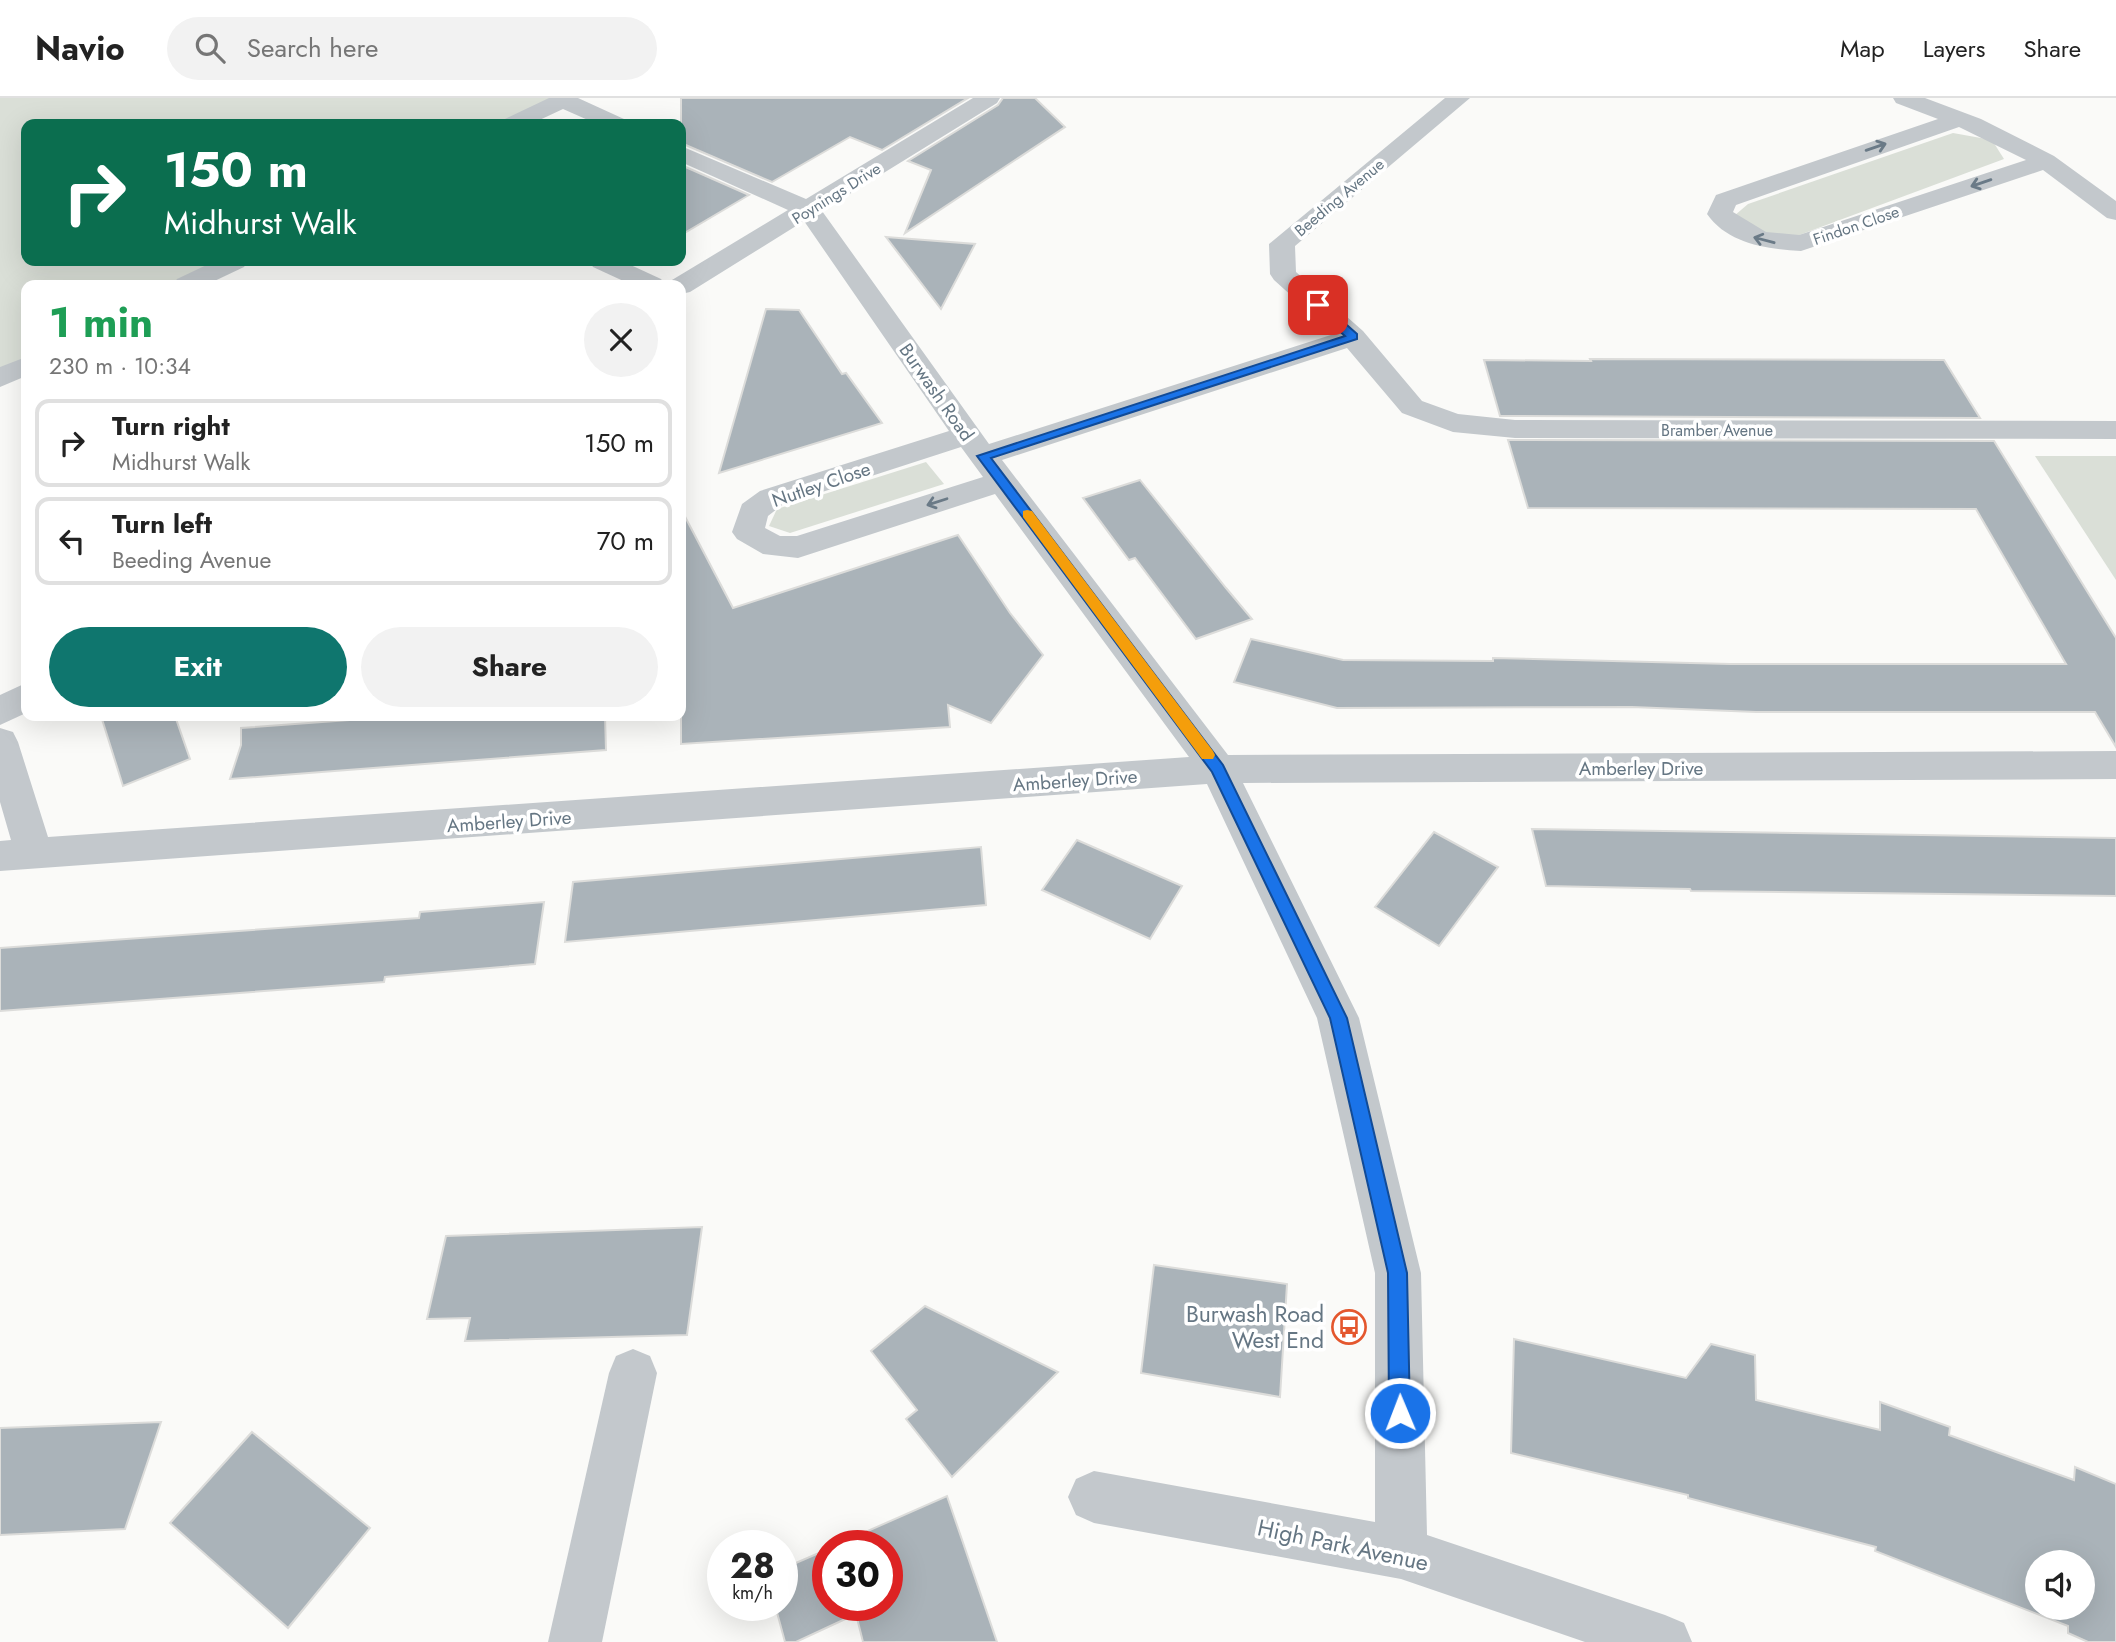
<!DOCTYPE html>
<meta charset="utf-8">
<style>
:root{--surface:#fff;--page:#f2f2f2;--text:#222;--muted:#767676;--line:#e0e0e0;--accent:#0f766e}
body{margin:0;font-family:Jost,sans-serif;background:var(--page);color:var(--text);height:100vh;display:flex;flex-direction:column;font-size:26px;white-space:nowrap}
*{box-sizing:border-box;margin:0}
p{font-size:23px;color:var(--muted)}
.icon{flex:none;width:38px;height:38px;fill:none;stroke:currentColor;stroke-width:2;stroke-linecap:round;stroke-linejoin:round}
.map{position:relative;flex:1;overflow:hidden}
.panel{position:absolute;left:21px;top:182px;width:665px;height:441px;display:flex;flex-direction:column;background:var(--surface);border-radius:14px;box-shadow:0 7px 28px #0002}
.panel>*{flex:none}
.banner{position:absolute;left:21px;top:21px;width:665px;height:147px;border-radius:14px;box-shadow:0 7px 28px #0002;background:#0b6e4f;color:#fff;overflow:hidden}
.controls{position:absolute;left:2025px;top:1452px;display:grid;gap:14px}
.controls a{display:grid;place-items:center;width:70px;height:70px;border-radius:50%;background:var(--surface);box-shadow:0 7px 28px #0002;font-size:35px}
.speed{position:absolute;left:707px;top:1432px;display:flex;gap:14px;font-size:35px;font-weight:700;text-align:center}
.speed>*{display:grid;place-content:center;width:91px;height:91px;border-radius:50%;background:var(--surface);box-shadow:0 7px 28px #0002;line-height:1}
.speed small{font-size:18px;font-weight:400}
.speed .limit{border:10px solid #d22;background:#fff;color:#111}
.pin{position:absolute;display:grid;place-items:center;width:60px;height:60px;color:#fff;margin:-30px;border-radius:14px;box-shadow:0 4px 10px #0006}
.me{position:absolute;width:77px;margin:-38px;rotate:359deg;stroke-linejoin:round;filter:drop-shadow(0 0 5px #0008)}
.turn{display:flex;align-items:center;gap:24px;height:147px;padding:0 28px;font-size:32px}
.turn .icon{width:91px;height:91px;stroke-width:2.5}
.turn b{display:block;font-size:49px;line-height:60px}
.round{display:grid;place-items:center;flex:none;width:74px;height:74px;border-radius:37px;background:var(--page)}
.headline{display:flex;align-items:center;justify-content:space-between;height:119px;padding:0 28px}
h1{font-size:42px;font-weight:700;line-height:52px;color:#1e9e55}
.action{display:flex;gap:14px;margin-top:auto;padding:14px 28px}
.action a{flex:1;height:80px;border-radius:42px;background:var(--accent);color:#fff;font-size:28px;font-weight:700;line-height:80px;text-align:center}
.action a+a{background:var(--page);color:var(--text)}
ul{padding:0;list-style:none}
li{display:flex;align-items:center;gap:21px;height:88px;margin:0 14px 10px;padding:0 14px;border:4px solid var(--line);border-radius:14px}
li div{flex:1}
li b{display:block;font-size:26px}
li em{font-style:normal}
header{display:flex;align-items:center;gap:42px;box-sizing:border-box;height:98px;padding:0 35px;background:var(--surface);border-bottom:2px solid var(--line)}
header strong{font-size:33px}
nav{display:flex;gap:38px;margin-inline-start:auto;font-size:24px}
.search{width:490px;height:63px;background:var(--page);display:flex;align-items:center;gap:18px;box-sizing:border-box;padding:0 24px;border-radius:38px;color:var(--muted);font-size:26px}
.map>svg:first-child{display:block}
.green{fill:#dadfd7}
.building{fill:#aab3b9;stroke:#dcdcda;stroke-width:2;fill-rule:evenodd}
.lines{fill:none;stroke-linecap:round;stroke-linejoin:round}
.minor{fill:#c3c8cc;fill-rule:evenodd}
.oneway{stroke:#6a7a87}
.route{fill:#1a73e8;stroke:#114b97;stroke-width:2}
.slow{fill:#f59e0b}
.labels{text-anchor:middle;stroke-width:7;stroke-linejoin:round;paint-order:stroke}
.far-street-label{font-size:16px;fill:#657683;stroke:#fff}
.street-label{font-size:19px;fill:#657683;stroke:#fff}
.near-poi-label{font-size:23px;fill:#657683;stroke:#fff;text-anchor:end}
.near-street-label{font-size:23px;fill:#657683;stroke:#fff}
</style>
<header>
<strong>Navio</strong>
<div class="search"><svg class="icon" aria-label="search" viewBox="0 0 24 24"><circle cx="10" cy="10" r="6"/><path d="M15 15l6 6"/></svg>Search here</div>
<nav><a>Map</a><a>Layers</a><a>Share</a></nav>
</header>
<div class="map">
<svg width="2116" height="1544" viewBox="0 0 2116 1544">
<rect width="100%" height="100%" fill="#fafaf8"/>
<!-- green -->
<g class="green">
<polygon points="0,0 567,0 516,26 26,26 26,163 247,163 199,187 26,187 26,275 0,288"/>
<polygon points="1953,35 1992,42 2004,61 1794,139 1767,138 1734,118 1748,106"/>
<polygon points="2035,358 2116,358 2116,482"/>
<polygon points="926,364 944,386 790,435 769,428 777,411"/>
</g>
<!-- building -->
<g class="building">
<polygon points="681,0 968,0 882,52 850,39 772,84 681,45"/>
<polygon points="1003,0 1035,0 1065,29 905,135 931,72 908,63 998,7"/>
<polygon points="681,67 749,97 681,137"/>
<polygon points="886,139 975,146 941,211"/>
<polygon points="766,211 799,212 842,276 846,275 882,325 719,375"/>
<polygon points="1590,261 1944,262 1980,320 1500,318 1484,262 1591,263"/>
<polygon points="1508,342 1994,343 2116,540 2116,649 2095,614 1756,614 1632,609 1337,610 1234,584 1251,541 1343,562 1493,563 1493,560 1730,566 2066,566 1976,411 1528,410"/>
<polygon points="1140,382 1226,490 1252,521 1196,541 1135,460 1129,462 1083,400"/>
<polygon points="681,411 733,510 958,437 1010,515 1043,557 991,625 948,607 950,629 681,646"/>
<polygon points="101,618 175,618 190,661 123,688"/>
<polygon points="404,618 605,618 606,652 230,681 241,647 241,630"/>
<polygon points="1532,731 2116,740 2116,798 1691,793 1690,791 1546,788"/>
<polygon points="1434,734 1498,769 1439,848 1375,809"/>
<polygon points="1077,742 1182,788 1150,841 1042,792"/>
<polygon points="981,749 986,807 565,844 573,784"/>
<polygon points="544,804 535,866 385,879 384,884 0,913 0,850 419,820 420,814"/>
<polygon points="702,1129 687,1237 465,1243 470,1220 427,1221 446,1138"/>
<polygon points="1154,1167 1287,1186 1280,1299 1141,1275"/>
<polygon points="925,1208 1058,1274 952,1379 906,1321 917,1312 871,1253"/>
<path d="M1514,1241L1686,1280L1711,1246L1755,1257L1756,1302L1880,1332V1304L1950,1329L1949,1337L2074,1382L2075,1369L2116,1386V1544H2088L2068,1535V1528L1875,1453L1876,1449L1688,1400V1397L1511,1355ZM2037,1465H2082V1510H2037Z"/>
<polygon points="161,1324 125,1431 0,1437 0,1330"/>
<polygon points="252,1334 370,1430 288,1530 170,1425"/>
<polygon points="947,1398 997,1544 863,1544 856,1516 796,1544 785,1544 775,1507 782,1507 782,1471 828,1451 828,1507 887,1507 887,1447 836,1447"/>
</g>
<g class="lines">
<!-- minor -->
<g class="minor">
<polygon points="549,0 578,0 624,21 628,26 597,26 563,11 531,26 501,26 505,21"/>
<path d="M973,0H1000L997,5L822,113L989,346L1334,236L1274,182L1270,176L1269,146L1445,0H1470L1295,148L1296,174L1363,233L1422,303L1458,316L1515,322L2116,323V341L1515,340L1453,334L1402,315L1347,250L1002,362L1228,657L2116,653V681L1243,685L1359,920L1421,1175L1427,1437L1665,1517L1684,1525L1692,1544H1585L1401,1481L1094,1425L1076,1417L1068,1399L1076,1381L1094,1373L1375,1424V1175L1317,920L1207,686L0,773V743L11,742L0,704V630L13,634L18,644L48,739L1189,659L995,396L798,460L763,456L737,441L732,434L742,406L760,393L949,333L804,123L690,194L681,196V187H668L672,182L788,112L681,64V48L806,101ZM961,349L983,379L797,438H780L765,430L768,418L782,407Z"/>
<path d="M1893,0H1925L1981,21L2054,58L2116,103V122L2107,120L2043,72L1801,153C1767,151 1728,146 1707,116L1716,97L1938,21L1896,5ZM1959,29L2026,62L1799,137L1766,134L1733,114L1736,107Z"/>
<polygon points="215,163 248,163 244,169 206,187 173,187 177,181"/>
<polygon points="589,163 622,163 661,181 665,187 632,187 593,169"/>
<polygon points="26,259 26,278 0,289 0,269"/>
<polygon points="26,585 26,615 0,627 0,597"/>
<polygon points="633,1251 650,1258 657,1275 602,1544 548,1544 609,1275 616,1258"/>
</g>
</g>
<!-- one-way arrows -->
<defs><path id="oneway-shaft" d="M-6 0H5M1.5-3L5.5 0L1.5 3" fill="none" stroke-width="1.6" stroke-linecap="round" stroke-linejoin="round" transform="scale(1.75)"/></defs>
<g class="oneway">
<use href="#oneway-shaft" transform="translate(1876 49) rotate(-19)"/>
<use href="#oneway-shaft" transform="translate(1981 85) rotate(161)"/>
<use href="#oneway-shaft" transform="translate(1764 142) rotate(-165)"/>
<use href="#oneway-shaft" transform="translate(937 404) rotate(162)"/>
</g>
<!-- route -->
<polygon class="route" points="1314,205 1322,205 1357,236 1357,241 991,360 1223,667 1347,920 1407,1175 1410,1315 1407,1322 1400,1325 1392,1322 1389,1315 1388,1175 1330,920 1212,674 977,358 1345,238 1314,210"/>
<!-- slow -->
<polygon class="slow" points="1027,412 1032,413 1213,653 1215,657 1213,661 1202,661 1023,419 1023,413"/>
<!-- icons -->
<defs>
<g id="bus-ring" transform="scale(1.75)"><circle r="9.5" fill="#fff" stroke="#e4572e" stroke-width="1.5"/><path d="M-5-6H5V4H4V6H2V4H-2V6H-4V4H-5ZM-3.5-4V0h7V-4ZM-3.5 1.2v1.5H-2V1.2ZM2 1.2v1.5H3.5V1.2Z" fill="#e4572e"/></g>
</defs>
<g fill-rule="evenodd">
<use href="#bus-ring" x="1349" y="1229"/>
</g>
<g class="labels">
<!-- far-street labels -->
<g class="far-street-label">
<text transform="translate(836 95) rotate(-32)" y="6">Poynings Drive</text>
<text transform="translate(1339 99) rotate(-40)" y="6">Beeding Avenue</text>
<text transform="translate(1856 127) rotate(-19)" y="6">Findon Close</text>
<text x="1717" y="338">Bramber Avenue</text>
</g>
<!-- street labels -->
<g class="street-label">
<text transform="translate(937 294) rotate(55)" y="7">Burwash Road</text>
<text transform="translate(821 386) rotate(-19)" y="7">Nutley Close</text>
<text x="1641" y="677">Amberley Drive</text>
<text transform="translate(1075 682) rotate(-4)" y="7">Amberley Drive</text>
<text transform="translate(509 723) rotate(-4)" y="7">Amberley Drive</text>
</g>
<!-- near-poi labels -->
<g class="near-poi-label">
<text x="1324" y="1224">Burwash Road<tspan x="1324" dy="26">West End</tspan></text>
</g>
<!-- near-street labels -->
<g class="near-street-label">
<text transform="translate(1343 1447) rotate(12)" y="8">High Park Avenue</text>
</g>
</g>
</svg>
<div class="controls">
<a><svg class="icon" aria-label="sound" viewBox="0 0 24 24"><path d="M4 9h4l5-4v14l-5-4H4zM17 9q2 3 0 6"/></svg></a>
</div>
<div class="speed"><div>28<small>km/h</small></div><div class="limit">30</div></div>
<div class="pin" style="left:1318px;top:207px;background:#d93025"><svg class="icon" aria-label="arrive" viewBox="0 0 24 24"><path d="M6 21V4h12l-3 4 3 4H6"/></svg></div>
<svg class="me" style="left:1400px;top:1315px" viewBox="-20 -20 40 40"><circle r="17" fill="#1a73e8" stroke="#fff" stroke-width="3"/><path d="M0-11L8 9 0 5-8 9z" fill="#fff"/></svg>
<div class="banner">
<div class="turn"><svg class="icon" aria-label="right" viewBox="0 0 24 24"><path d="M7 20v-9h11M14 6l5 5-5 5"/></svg><div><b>150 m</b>Midhurst Walk</div></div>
</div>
<section class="panel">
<div class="headline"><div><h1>1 min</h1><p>230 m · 10:34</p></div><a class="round"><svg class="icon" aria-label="close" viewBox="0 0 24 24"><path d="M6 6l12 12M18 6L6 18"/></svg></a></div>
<ul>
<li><svg class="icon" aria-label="right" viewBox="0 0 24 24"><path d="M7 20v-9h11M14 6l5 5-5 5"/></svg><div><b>Turn right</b><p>Midhurst Walk</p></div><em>150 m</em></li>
<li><svg class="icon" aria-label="left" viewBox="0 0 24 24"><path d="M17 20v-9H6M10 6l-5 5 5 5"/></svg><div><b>Turn left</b><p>Beeding Avenue</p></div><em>70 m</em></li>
</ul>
<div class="action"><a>Exit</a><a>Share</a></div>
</section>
</div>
